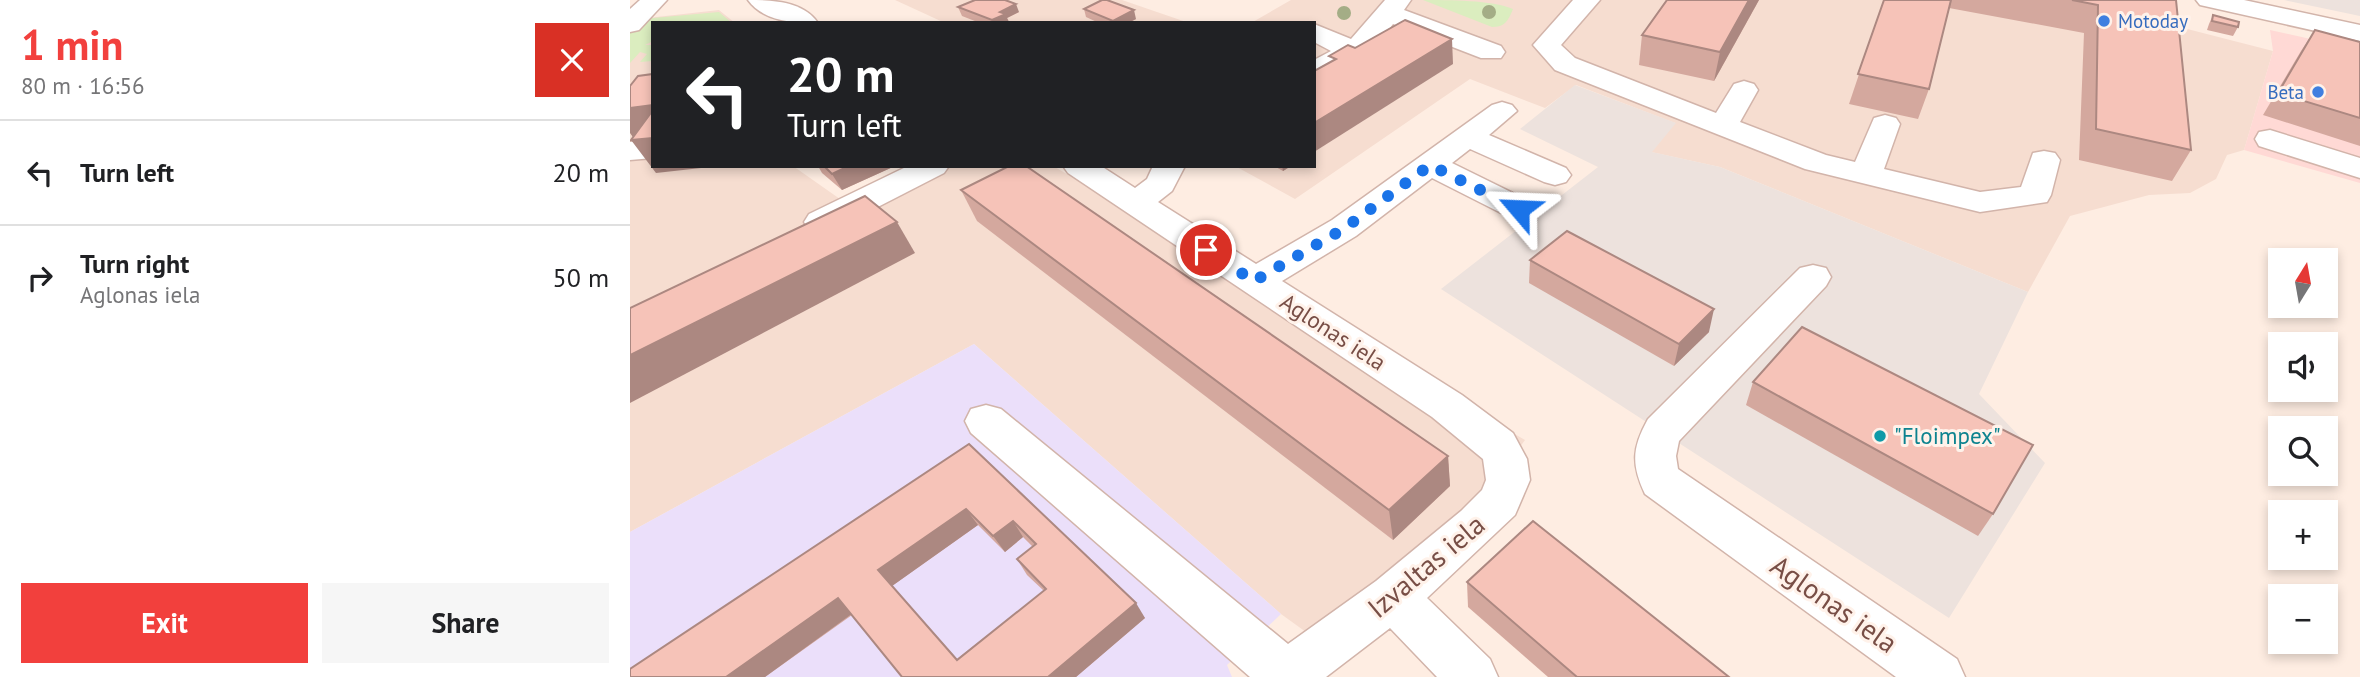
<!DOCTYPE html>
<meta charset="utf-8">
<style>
:root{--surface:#fff;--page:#f6f6f6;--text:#202124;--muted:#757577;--line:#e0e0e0;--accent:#f2403d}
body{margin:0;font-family:"PT Sans",sans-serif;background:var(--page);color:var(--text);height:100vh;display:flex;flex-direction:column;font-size:26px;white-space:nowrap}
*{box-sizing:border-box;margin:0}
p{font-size:23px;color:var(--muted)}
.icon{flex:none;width:38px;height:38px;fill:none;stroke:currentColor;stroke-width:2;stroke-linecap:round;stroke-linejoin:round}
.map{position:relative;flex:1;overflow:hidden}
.panel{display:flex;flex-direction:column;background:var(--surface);width:630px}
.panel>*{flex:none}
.top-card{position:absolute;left:21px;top:21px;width:665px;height:147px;border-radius:0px;box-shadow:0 4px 10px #0003;background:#202124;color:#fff;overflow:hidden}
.needle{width:46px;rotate:11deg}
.tools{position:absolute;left:1638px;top:248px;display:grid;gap:14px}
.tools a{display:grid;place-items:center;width:70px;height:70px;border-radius:0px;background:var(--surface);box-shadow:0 4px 10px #0003;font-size:35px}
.pin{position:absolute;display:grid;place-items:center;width:60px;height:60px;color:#fff;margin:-30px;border:4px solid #fff;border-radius:50%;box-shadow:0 2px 7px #0007}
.me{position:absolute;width:77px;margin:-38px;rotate:296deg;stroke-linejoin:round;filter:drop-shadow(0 0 5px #0008)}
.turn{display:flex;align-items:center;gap:24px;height:147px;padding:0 21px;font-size:32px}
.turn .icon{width:91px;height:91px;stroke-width:2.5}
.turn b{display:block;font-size:49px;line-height:60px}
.round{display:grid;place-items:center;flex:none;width:74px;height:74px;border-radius:0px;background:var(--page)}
.overview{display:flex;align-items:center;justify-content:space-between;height:119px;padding:0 21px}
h1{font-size:42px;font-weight:800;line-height:52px;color:var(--accent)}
.primary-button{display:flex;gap:14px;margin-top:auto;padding:14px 21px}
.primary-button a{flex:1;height:80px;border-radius:0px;background:var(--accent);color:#fff;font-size:28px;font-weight:800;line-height:80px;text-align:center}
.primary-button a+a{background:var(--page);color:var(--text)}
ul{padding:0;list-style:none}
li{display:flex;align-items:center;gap:21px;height:105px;padding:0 21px;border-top:2px solid var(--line)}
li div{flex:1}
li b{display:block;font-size:26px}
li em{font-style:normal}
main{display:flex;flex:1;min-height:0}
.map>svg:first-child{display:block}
.residential{fill:#f6ddd0}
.commercial{fill:#ffd9d5}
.industrial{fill:#ede2dd}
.education{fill:#ebdffa}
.green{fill:#dbedbf}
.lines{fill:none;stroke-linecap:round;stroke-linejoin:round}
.minor-casing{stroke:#d2b4aa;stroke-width:3}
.minor{fill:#fff;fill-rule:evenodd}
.tree{fill:#a4ad86}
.wall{fill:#d4a89e;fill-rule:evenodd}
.shaded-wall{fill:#ac8881}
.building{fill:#f6c3b8;stroke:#ac8881;stroke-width:2;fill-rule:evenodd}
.route{stroke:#1a73e8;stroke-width:12;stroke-dasharray:0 21.6}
.shop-dot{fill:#3f7fe0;stroke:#fff2ea;stroke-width:2.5}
.culture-dot{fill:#0f9aa8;stroke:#fff2ea;stroke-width:2.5}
.labels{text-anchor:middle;stroke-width:6;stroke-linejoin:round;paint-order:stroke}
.far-shop-label{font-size:19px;fill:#366cbe;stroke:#fff2ea;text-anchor:start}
.street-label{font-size:23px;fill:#784e46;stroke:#fff2ea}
.culture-label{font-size:23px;fill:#0d838f;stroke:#fff2ea;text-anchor:start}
.near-street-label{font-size:28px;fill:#784e46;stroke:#fff2ea}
</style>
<main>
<section class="panel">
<div class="overview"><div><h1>1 min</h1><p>80 m · 16:56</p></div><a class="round" style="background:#d93025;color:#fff"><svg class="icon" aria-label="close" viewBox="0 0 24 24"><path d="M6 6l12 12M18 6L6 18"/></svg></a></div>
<ul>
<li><svg class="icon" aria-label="left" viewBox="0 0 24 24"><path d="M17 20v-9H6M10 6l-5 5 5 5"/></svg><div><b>Turn left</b></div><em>20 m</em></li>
<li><svg class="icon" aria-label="right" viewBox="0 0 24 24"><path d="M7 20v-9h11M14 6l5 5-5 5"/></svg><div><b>Turn right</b><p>Aglonas iela</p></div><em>50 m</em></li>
</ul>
<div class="primary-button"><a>Exit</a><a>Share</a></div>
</section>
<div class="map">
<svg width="1730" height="677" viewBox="0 0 1730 677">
<rect width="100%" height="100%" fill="#feede2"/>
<!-- residential -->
<g class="residential">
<polygon points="265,0 492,0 559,23 315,23"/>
<polygon points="661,0 1407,0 1530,22 1643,51 1614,150 1597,155 1586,179 1560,193 1519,195 1440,216 1398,292 1090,167 1021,152 1045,123 946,85 915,108 840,79 665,199 605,166 684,166 684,23 621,23"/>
<polygon points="89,10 105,23 23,23 23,166 163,166 227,211 318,166 423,166 895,440 853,497 687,640 651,614 344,344 0,532 0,28 9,19"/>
</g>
<!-- commercial -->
<polygon class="commercial" points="1640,30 1730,50 1730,183 1614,150 1643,51"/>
<!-- industrial -->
<g class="industrial">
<polygon points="1654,0 1730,0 1730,16"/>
<polygon points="945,85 1046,123 1022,152 1090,167 1398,292 1349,394 1415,463 1319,618 811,289 968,167 890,129"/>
</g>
<!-- education -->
<polygon class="education" points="344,344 651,614 597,665 602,677 0,677 0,532"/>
<!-- green -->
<g class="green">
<path d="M793,0C819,0 862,0 883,9C878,21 875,27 862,27Z"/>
<polygon points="89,12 102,23 23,23 23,41 15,45 23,45 23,61 10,62 17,54 10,52 0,63 0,31 12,19"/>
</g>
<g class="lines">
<!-- minor casing -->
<g class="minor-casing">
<g id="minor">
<polygon points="10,0 37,0 9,30 0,32 0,9"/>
<path d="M118,0C142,0 173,1 188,23C164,23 134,22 118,0Z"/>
<polygon points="755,0 781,0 774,10 871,46 875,52 871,58 851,58 763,24 745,48 684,80 684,60 701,51 684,42 684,24 721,39"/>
<polygon points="943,0 970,0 931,45 945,58 1086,113 1104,84 1114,81 1124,84 1128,90 1110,122 1196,155 1225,162 1244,118 1255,115 1266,118 1270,124 1254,169 1350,192 1391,187 1403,153 1414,151 1425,153 1430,160 1421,195 1417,202 1350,212 1175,169 925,70 903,45"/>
<polygon points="1566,0 1614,0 1730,25 1730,41 1570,5"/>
<polygon points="872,102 882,105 887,111 859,135 936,168 941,175 936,182 925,185 914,182 840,149 822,163 901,202 906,209 901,216 889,219 877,216 802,178 726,236 652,281 832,395 883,433 897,459 900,480 885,515 797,598 860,659 868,677 807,677 760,628 696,677 620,677 341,433 335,421 341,409 356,405 371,409 658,644 746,581 831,511 852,490 856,480 853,459 802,417 438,173 433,166 471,166 505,188 517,179 523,166 555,166 542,191 528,202 626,264 702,220 862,105"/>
<polygon points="1640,130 1730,158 1730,178 1629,146 1625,139 1629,132"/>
<polygon points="23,140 23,158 0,160 0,142"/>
<polygon points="278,166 319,166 314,173 203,230 191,233 179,230 174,222 179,214"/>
<path d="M1183,265L1196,268L1201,277L1196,286L1049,441L1046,456L1048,469L1327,659L1335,677H1266L1015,494C1001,464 1002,448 1018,419L1170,268Z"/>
</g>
</g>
<!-- minor -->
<use href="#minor" class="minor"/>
</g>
<!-- trees -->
<g class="tree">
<circle cx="859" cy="12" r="7"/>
<circle cx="714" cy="13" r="7"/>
</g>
<!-- wall -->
<g class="wall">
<polygon points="1037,0 1129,0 1084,81 1009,65 1012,35"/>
<polygon points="1254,0 1546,0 1561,150 1542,181 1449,160 1454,33 1319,8 1299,89 1288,119 1219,104"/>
<polygon points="328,7 389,12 377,18 379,22 378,23 350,23 332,16"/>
<polygon points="454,9 506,19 498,23 469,23 456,17"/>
<polygon points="1583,15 1608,27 1603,36 1577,30 1579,24"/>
<polygon points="1685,30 1730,42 1730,146 1633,115 1671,51"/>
<polygon points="188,166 265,166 212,190 192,173"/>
<polygon points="644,166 661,166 653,171"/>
<polygon points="331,190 818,456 820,486 763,540 347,221"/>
<polygon points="900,260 1079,332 1044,366 899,283"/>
<polygon points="1123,382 1363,514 1348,536 1116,405"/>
<path d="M339,444L515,618L446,677H272L222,615L135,677H0ZM348,525L375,552L393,537L403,547L387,559L397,575L414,591L327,659L262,586Z"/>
<polygon points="837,582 1099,677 918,677 838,607"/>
</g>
<!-- shaded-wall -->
<g class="shaded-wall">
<polygon points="1119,0 1129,0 1084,81 1090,52"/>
<polygon points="386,4 389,12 377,18 379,22 363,23 362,20 370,12"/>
<polygon points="504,10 506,19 498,23 483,23 483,21"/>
<polygon points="822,39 823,64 684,152 684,123"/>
<polygon points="23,105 23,166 89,166 26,173 1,140 5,140 0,133 0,108"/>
<polygon points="219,166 265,166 212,190 202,174"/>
<polygon points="652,166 661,166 653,171"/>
<polygon points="267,222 285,253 0,403 0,355"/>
<polygon points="1084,309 1079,332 1044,366 1049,344"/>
<polygon points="818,456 820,486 763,540 759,510"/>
<polygon points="336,509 348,525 262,586 248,570"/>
<polygon points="383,521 393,537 375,552 363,536"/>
<polygon points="208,598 223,613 135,677 96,677"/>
<polygon points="506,603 515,618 446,677 418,677"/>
</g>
<!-- building -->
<g class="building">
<polygon points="345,0 375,0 386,4 370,12 376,14 362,20 328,7"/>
<polygon points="472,0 477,0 504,10 483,21 454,9"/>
<polygon points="1037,0 1119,0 1090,52 1012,35"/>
<polygon points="1254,0 1321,0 1299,89 1228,74"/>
<polygon points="1442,0 1546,0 1561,150 1466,129 1468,5"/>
<polygon points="1583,15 1609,22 1608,27 1582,21"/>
<polygon points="775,20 822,39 684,123 684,71 706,59 699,56 718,45 725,48"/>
<polygon points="1685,30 1730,42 1730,118 1648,93"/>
<polygon points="23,74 23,105 0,108 0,86 8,76"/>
<polygon points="23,110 23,138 1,140"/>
<polygon points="194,166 219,166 202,174"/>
<polygon points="379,166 396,166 818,456 759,510 331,190"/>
<polygon points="235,196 267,222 0,355 0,308"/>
<polygon points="937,231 1084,309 1049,344 900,260"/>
<polygon points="1172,327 1403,445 1363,514 1123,382"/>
<path d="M339,444L506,603L418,677H272L208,598L96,677H0V669ZM336,509L363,536L383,521L406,544L387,559L416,589L327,660L248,570Z"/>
<polygon points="903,521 1099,677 947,677 837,582"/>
</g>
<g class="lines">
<!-- route -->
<polyline class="route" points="576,250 624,281 715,228 800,165 889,209"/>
</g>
<!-- markers -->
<g class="shop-dot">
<circle cx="1474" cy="21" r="7"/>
<circle cx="1688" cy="92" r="7"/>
</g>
<circle class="culture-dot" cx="1250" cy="436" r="7"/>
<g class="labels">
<!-- far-shop labels -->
<g class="far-shop-label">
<text x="1488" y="28">Motoday</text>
<text x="1674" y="99" text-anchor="end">Beta</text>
</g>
<!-- street labels -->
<g class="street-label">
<text transform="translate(703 332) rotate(33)" y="8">Aglonas iela</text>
</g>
<!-- culture labels -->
<g class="culture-label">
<text x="1264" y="444">"Floimpex"</text>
</g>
<!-- near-street labels -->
<g class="near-street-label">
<text transform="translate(796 566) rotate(-40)" y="10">Izvaltas iela</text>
<text transform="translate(1204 604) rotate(35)" y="10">Aglonas iela</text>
</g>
</g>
</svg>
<div class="tools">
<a><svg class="needle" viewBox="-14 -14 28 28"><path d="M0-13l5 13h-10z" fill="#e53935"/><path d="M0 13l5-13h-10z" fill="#757577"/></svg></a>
<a><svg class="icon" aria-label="sound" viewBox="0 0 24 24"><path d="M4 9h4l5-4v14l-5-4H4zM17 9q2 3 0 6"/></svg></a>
<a><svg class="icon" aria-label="search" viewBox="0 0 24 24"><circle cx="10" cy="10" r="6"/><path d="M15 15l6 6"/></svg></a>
<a>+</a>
<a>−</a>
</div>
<div class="pin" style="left:576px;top:250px;background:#d93025"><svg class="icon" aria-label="arrive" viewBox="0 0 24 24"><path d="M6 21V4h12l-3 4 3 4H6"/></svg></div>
<svg class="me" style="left:889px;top:209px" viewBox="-20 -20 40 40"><path d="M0-17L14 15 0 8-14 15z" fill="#1a73e8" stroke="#fff" stroke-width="4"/></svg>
<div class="top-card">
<div class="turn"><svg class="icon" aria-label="left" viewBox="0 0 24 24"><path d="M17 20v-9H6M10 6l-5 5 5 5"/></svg><div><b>20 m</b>Turn left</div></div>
</div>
</div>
</main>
